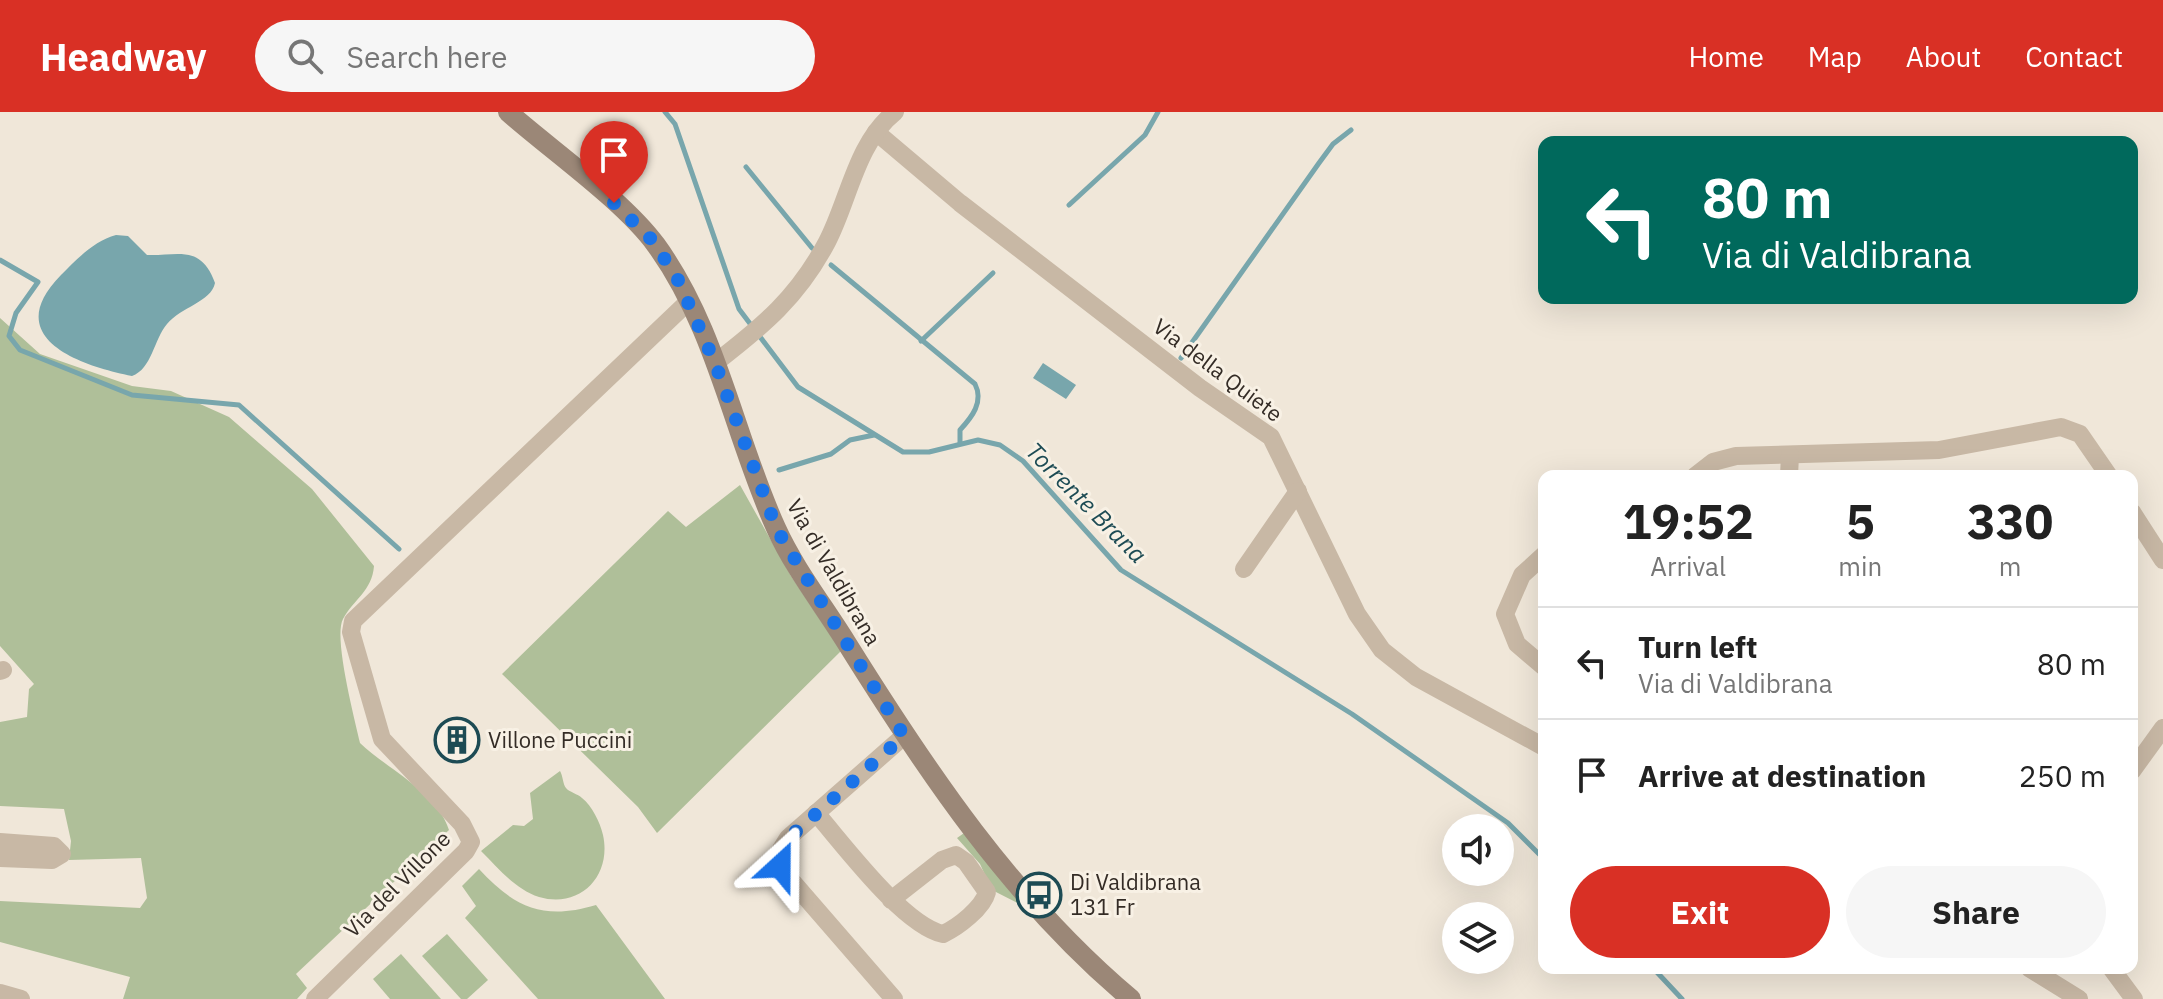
<!DOCTYPE html>
<style>
:root{--surface:#fff;--page:#f6f6f6;--text:#222;--muted:#767676;--line:#e0e0e0;--accent:#d93025}
body{margin:0;font-family:"IBM Plex Sans",sans-serif;background:var(--page);color:var(--text);height:100vh;display:flex;flex-direction:column;font-size:30px;white-space:nowrap}
*{box-sizing:border-box;margin:0}
p{font-size:26px;color:var(--muted)}
.icon{flex:none;width:44px;height:44px;fill:none;stroke:currentColor;stroke-width:2;stroke-linecap:round;stroke-linejoin:round}
.map{position:relative;flex:1;overflow:hidden}
.side{position:absolute;left:1538px;top:358px;width:600px;height:504px;display:flex;flex-direction:column;background:var(--surface);border-radius:16px;box-shadow:0 8px 32px #0002}
.side>*{flex:none}
.guide{position:absolute;left:1538px;top:24px;width:600px;height:168px;border-radius:16px;box-shadow:0 8px 32px #0002;background:#00695c;color:#fff;overflow:hidden}
.tools{position:absolute;left:1442px;top:702px;display:grid;gap:16px}
.tools a{display:grid;place-items:center;width:72px;height:72px;border-radius:50%;background:var(--surface);box-shadow:0 8px 32px #0002;font-size:40px}
.pin{position:absolute;display:grid;place-items:center;width:68px;height:68px;color:#fff;margin:-82px -34px;border-radius:50% 50% 50% 0;rotate:-45deg;box-shadow:0 0 8px #0007}
.pin .icon{rotate:45deg}
.me{position:absolute;width:88px;margin:-44px;rotate:24deg;stroke-linejoin:round;filter:drop-shadow(0 0 6px #0008)}
.turn{display:flex;align-items:center;gap:28px;height:168px;padding:0 32px;font-size:36px}
.turn .icon{width:104px;height:104px;stroke-width:2.5}
.turn b{display:block;font-size:56px;line-height:68px}
.eta{display:flex;justify-content:space-evenly;align-items:center;height:136px;text-align:center}
.eta b{font-size:48px;font-weight:700;line-height:56px}
.action{display:flex;gap:16px;margin-top:auto;padding:16px 32px}
.action a{flex:1;height:92px;border-radius:48px;background:var(--accent);color:#fff;font-size:32px;font-weight:700;line-height:92px;text-align:center}
.action a+a{background:var(--page);color:var(--text)}
ul{padding:0;list-style:none}
li{display:flex;align-items:center;gap:24px;height:112px;padding:0 32px;border-top:2px solid var(--line)}
li div{flex:1}
li b{display:block;font-size:30px}
li em{font-style:normal}
header{display:flex;align-items:center;gap:48px;box-sizing:border-box;height:112px;padding:0 40px;background:var(--accent);color:#fff}
header strong{font-size:38px}
nav{display:flex;gap:44px;margin-inline-start:auto;font-size:28px}
.search{width:560px;height:72px;background:var(--page);display:flex;align-items:center;gap:20px;box-sizing:border-box;padding:0 28px;border-radius:44px;color:var(--muted);font-size:30px}
.map>svg:first-child{display:block}
.green{fill:#afbf99}
.water{fill:#78a6ac}
.lines{fill:none;stroke-linecap:round;stroke-linejoin:round}
.stream{stroke:#78a6ac;stroke-width:5}
.street{stroke:#c8b8a5;stroke-width:18}
.secondary{stroke:#9b8777;stroke-width:20}
.route{stroke:#1a73e8;stroke-width:14;stroke-dasharray:0 25.2}
.labels{text-anchor:middle;stroke-width:6;stroke-linejoin:round;paint-order:stroke}
.street-label{font-size:22px;fill:#342c26;stroke:#f8f1e5}
.poi-label{font-size:22px;fill:#342c26;stroke:#f8f1e5;text-anchor:start}
.water-label{font-size:24px;font-style:italic;fill:#1d4b54;stroke:#f8f1e5}
</style>
<header>
<strong>Headway</strong>
<div class="search"><svg class="icon" aria-label="search" viewBox="0 0 24 24"><circle cx="10" cy="10" r="6"/><path d="M15 15l6 6"/></svg>Search here</div>
<nav><a>Home</a><a>Map</a><a>About</a><a>Contact</a></nav>
</header>
<div class="map">
<svg width="2163" height="887" viewBox="0 0 2163 887">
<rect width="100%" height="100%" fill="#f0e7d9"/>
<!-- green -->
<g class="green">
<path d="M0,206L40,242L132,274L171,279L229,305L312,377L374,454C372,479 354,487 343,507C333,525 355,608 360,631C386,656 438,681 449,718L296,862L307,876L297,887H123L130,865L0,830V789L140,796L147,786L141,746L69,748L71,729L64,697L0,694V610L27,605L29,577L34,572L0,534Z"/>
<polygon points="740,373 791,464 841,539 657,721 638,695 502,562 668,399 686,415"/>
<path d="M560,659C563,664 563,673 566,676C569,680 578,682 582,686C592,694 600,710 603,723C612,764 580,797 539,785C515,777 499,757 481,739L513,713L524,714L533,707L530,681Z"/>
<polygon points="967,719 1033,799 992,778 980,752 957,726"/>
<path d="M479,757C514,795 543,809 596,793L665,887H538L465,806L476,794L462,774Z"/>
<polygon points="447,822 488,868 467,887 461,887 422,844"/>
<polygon points="401,842 441,887 390,887 373,867"/>
</g>
<!-- water -->
<g class="water">
<path d="M116,123L128,124L147,143C178,144 201,132 215,171C211,190 181,195 167,212C154,227 152,257 132,264C77,253 0,225 61,163C77,147 94,129 116,123Z"/>
<polygon points="1043,251 1076,273 1066,287 1033,266"/>
</g>
<g class="lines">
<!-- stream -->
<g class="stream">
<polyline points="665,0 675,12 739,197 798,275 903,340 929,340 978,328 1000,333 1023,349 1121,458 1352,602 1508,711 1544,747"/>
<polyline points="746,55 812,136"/>
<polyline points="1069,93 1145,23 1158,0"/>
<polyline points="0,148 38,170 16,201 9,224 20,238 132,283 239,293 399,437"/>
<path d="M831,153L975,272C984,290 972,305 960,318V331"/>
<polyline points="921,229 993,161"/>
<polyline points="1181,246 1319,51 1333,32 1351,18"/>
<polyline points="779,358 831,342 850,328 874,323"/>
<polyline points="1653,856 1682,887"/>
</g>
<!-- street -->
<g class="street">
<polyline points="876,20 960,91 1200,276 1271,325 1357,502 1382,538 1416,565 1544,635"/>
<path d="M715,251C763,214 798,185 827,130C849,88 856,31 895,0"/>
<polyline points="1695,364 1713,350 1736,344 1939,338 2061,315 2080,322 2109,364"/>
<polyline points="1789,364 1790,343"/>
<polyline points="2132,400 2163,448"/>
<polyline points="1544,443 1522,463 1505,502 1517,532 1544,555"/>
<polyline points="1244,457 1298,379"/>
<polyline points="0,559 3,558"/>
<polyline points="2132,659 2163,616"/>
<path d="M816,701C844,733 903,813 943,822C958,815 983,796 987,780L966,750L956,743L942,748L891,788"/>
<polyline points="0,730 54,734 62,742 52,748 0,746"/>
<polyline points="2029,856 2079,887"/>
<polyline points="2111,856 2134,887"/>
<polyline points="0,881 21,887"/>
<polyline points="315,887 466,739 471,730 462,712 382,627 351,520 353,509 689,189"/>
<polyline points="894,887 783,759 778,742 788,726 904,624"/>
</g>
<!-- secondary -->
<path class="secondary" d="M508,0C551,38 624,89 656,133C717,217 734,324 776,416C794,456 823,493 846,530C927,660 1012,787 1131,887"/>
</g>
<g class="lines">
<!-- route -->
<polyline class="route" points="614,91 653,129 678,168 715,251 777,418 904,624 783,731 778,742 780,754"/>
</g>
<!-- icons -->
<defs>
<g id="building-ring" transform="scale(2.3)"><circle r="9.5" fill="#f8f1e5" stroke="#1d4b54" stroke-width="1.5"/><path d="M-4-6H4V6H1V3H-1V6H-4ZM-2.5-4.3h1.7v1.8h-1.7ZM.8-4.3h1.7v1.8H.8ZM-2.5-1h1.7V.8h-1.7ZM.8-1h1.7V.8H.8Z" fill="#1d4b54"/></g>
<g id="bus-ring" transform="scale(2.3)"><circle r="9.5" fill="#f8f1e5" stroke="#1d4b54" stroke-width="1.5"/><path d="M-5-6H5V4H4V6H2V4H-2V6H-4V4H-5ZM-3.5-4V0h7V-4ZM-3.5 1.2v1.5H-2V1.2ZM2 1.2v1.5H3.5V1.2Z" fill="#1d4b54"/></g>
</defs>
<g fill-rule="evenodd">
<use href="#building-ring" x="457" y="628"/>
<use href="#bus-ring" x="1039" y="783"/>
</g>
<g class="labels">
<!-- street labels -->
<g class="street-label">
<text transform="translate(1218 258) rotate(37)" y="8">Via della Quiete</text>
<text transform="translate(834 460) rotate(60)" y="8">Via di Valdibrana</text>
<text transform="translate(397 772) rotate(-45)" y="8">Via del Villone</text>
</g>
<!-- poi labels -->
<g class="poi-label">
<text x="488" y="636">Villone Puccini</text>
<text x="1070" y="778">Di Valdibrana<tspan x="1070" dy="25">131 Fr</tspan></text>
</g>
<!-- water labels -->
<g class="water-label">
<text transform="translate(1086 391) rotate(45)" y="8">Torrente Brana</text>
</g>
</g>
</svg>
<div class="tools">
<a><svg class="icon" aria-label="sound" viewBox="0 0 24 24"><path d="M4 9h4l5-4v14l-5-4H4zM17 9q2 3 0 6"/></svg></a>
<a><svg class="icon" aria-label="layers" viewBox="0 0 24 24"><path d="M12 4l9 5-9 5-9-5zM3 14l9 5 9-5"/></svg></a>
</div>
<div class="pin" style="left:614px;top:91px;background:#d93025"><svg class="icon" aria-label="arrive" viewBox="0 0 24 24"><path d="M6 21V4h12l-3 4 3 4H6"/></svg></div>
<svg class="me" style="left:780px;top:754px" viewBox="-20 -20 40 40"><path d="M0-17L14 15 0 8-14 15z" fill="#1a73e8" stroke="#fff" stroke-width="4"/></svg>
<div class="guide">
<div class="turn"><svg class="icon" aria-label="left" viewBox="0 0 24 24"><path d="M17 20v-9H6M10 6l-5 5 5 5"/></svg><div><b>80 m</b>Via di Valdibrana</div></div>
</div>
<section class="side">
<div class="eta">
<div><b>19:52</b><p>Arrival</p></div>
<div><b>5</b><p>min</p></div>
<div><b>330</b><p>m</p></div>
</div>
<ul>
<li><svg class="icon" aria-label="left" viewBox="0 0 24 24"><path d="M17 20v-9H6M10 6l-5 5 5 5"/></svg><div><b>Turn left</b><p>Via di Valdibrana</p></div><em>80 m</em></li>
<li><svg class="icon" aria-label="arrive" viewBox="0 0 24 24"><path d="M6 21V4h12l-3 4 3 4H6"/></svg><div><b>Arrive at destination</b></div><em>250 m</em></li>
</ul>
<div class="action"><a>Exit</a><a>Share</a></div>
</section>
</div>
